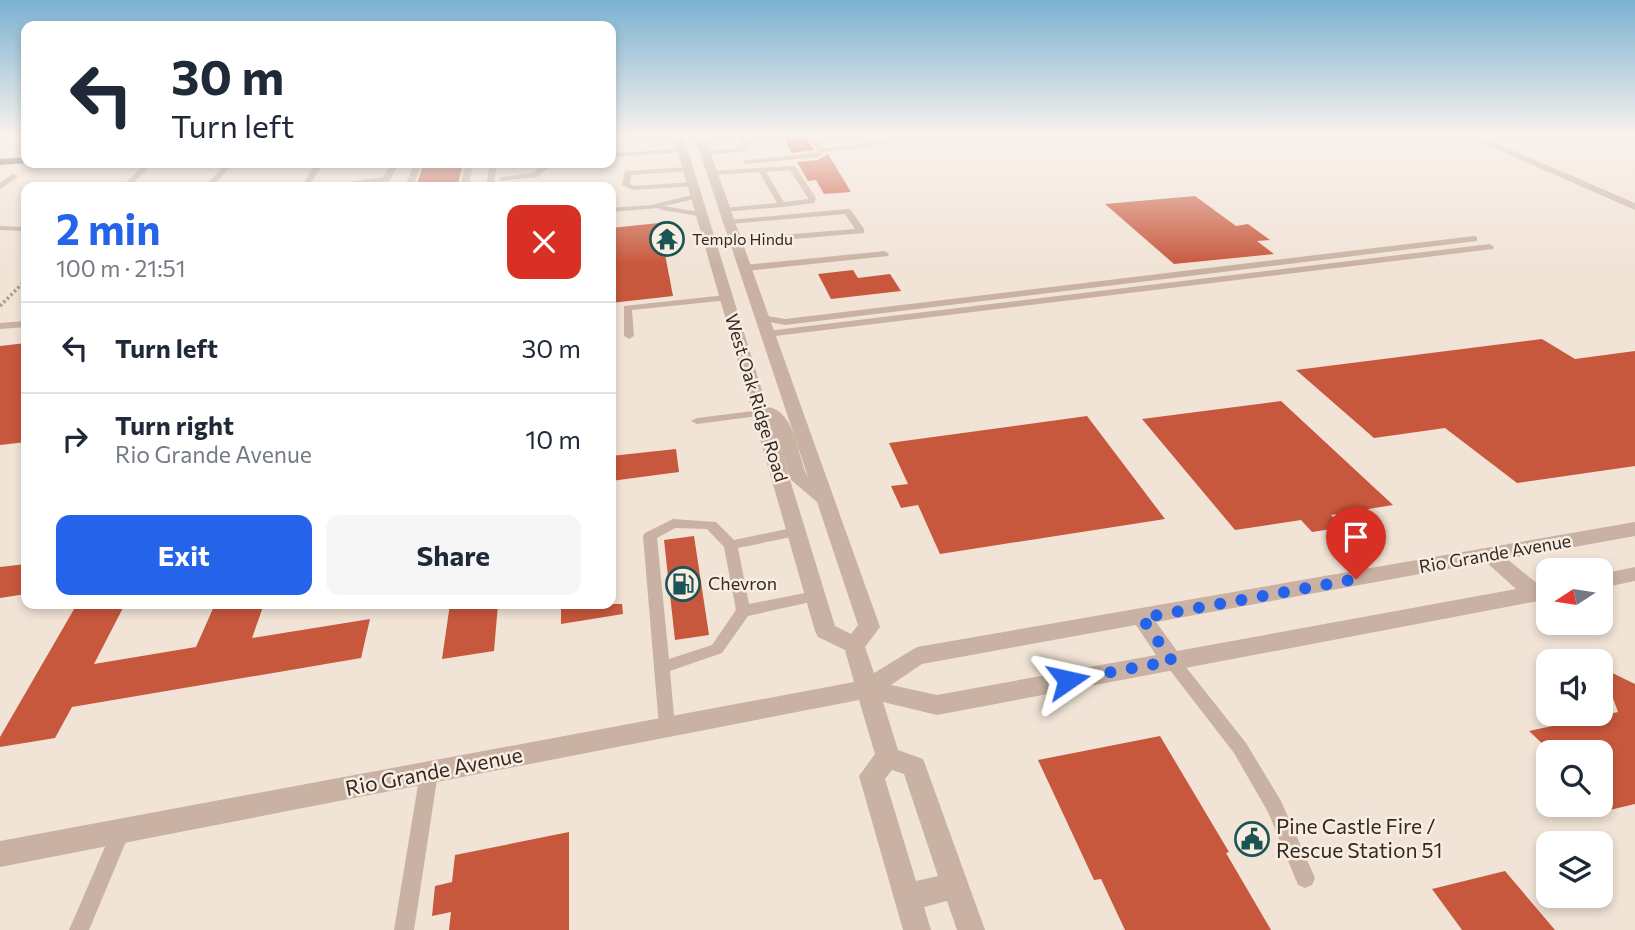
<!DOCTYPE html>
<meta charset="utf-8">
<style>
:root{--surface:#fff;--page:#f6f6f7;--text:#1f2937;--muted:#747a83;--line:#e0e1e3;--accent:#2563eb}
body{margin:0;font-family:Commissioner,sans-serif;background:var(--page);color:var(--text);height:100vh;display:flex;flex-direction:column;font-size:26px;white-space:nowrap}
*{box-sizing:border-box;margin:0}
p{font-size:23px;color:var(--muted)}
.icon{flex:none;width:38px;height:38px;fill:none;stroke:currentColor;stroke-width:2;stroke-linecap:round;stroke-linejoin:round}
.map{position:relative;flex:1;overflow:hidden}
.details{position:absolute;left:21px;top:182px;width:595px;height:427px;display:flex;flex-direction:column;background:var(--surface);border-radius:14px;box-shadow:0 4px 10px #0003}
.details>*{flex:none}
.guide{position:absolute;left:21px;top:21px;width:595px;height:147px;border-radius:14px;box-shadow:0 4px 10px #0003;background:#fff;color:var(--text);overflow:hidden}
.needle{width:46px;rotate:258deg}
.fabs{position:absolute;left:1536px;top:558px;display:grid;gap:14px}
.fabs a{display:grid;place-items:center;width:77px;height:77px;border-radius:14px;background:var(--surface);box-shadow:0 4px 10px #0003;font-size:35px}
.pin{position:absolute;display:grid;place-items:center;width:60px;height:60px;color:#fff;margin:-72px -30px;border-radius:50% 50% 50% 0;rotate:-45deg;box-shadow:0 0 7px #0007}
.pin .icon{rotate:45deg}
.me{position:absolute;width:77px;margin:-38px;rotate:79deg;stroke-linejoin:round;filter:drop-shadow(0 0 5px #0008)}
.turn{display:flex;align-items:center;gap:24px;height:147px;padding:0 35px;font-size:32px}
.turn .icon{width:91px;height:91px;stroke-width:2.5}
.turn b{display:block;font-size:49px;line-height:60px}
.round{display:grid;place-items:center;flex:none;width:74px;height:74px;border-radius:14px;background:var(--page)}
.overview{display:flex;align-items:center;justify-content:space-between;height:119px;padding:0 35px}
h1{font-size:42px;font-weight:700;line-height:52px;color:var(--accent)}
.cta{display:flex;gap:14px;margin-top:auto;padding:14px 35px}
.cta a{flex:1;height:80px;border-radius:14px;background:var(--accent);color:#fff;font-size:28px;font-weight:700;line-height:80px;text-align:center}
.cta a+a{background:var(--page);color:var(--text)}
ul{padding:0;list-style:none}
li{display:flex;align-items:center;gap:21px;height:91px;padding:0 35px;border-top:2px solid var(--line)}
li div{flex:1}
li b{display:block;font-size:26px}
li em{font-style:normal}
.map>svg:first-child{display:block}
.building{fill:#c8583d}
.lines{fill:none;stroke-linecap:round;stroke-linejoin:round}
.path{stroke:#b49c8d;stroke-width:3.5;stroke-dasharray:2.5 2.5;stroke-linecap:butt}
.service{fill:#c9b2a3;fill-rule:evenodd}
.minor{fill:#c9b2a3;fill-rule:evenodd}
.tertiary{fill:#c9b2a3;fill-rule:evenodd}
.primary{fill:#765f55;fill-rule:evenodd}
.route{stroke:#2563eb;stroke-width:12;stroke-dasharray:0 21.6}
.labels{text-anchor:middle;stroke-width:5;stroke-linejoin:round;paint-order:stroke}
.far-poi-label{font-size:16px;fill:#332925;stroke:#f9ede2;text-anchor:start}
.street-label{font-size:18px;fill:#332925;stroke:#f9ede2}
.poi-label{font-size:18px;fill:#332925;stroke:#f9ede2;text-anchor:start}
.near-street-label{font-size:21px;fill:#332925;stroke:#f9ede2}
.near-poi-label{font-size:21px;fill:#332925;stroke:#f9ede2;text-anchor:start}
</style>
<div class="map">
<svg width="1635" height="930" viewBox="0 0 1635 930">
<rect width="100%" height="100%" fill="#f1e3d6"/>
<!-- building -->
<g class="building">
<polygon points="782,135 804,135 814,150 792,153"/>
<polygon points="828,154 851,192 824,194 816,180 808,181 797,162 818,160"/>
<polygon points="424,163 463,163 458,184 416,187"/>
<polygon points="1195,196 1236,226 1248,224 1270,240 1257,241 1274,254 1174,264 1105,204"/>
<polygon points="659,223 673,296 611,303 611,228"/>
<polygon points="853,270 858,278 890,274 901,291 831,299 818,274"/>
<polygon points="1542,339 1575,359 1635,351 1635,466 1517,483 1445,428 1374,438 1296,370"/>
<polygon points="26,343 26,442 0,445 0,346"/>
<polygon points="1281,401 1393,505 1331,515 1344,527 1312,532 1301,520 1235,530 1142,419"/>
<polygon points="1087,416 1165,519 940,554 918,505 901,508 891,486 908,484 889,443"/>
<polygon points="676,449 679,472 611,481 611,456"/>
<polygon points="694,536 709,635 675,640 664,540"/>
<polygon points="26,564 26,594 0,598 0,567"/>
<polygon points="77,604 125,604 94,664 196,647 215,604 264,604 252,638 370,619 361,658 72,707 55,738 0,747 0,737"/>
<polygon points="450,604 498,604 494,651 442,659"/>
<polygon points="561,604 622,604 623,614 561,624"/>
<polygon points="1602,668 1635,684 1635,804 1601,812 1601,752 1551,752 1529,731 1618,712"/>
<polygon points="1160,736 1229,852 1226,853 1271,930 1125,930 1101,879 1094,880 1038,760"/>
<polygon points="569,832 569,930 449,930 451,912 432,916 435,886 452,882 455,855"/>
<polygon points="1505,871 1555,930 1462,930 1432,889"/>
</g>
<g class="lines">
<!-- path -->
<polyline class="path" points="0,306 26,280"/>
<!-- service -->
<g class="service">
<polygon points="738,135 744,135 749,151 705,155 702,153 705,151 743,148"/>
<polygon points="807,135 813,135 822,148 861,144 855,135 861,135 868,143 897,135 907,135 866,148 823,152 818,157 746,164 742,162 746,160 815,153 817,150"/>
<polygon points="681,137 682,138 679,140 653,142 650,140 653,138"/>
<polygon points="684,149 684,151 682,152 611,157 611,153"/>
<polygon points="146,163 206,163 202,165 150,167 132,184 164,182 168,184 167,186 121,187"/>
<polygon points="226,163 234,163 212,187 204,187"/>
<polygon points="316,163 323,163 309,187 301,187"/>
<polygon points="414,163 422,163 413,187 405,187"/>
<polygon points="466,163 474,163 468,187 460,187"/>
<polygon points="490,163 497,163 494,184 498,187 489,187 486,185"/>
<polygon points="546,163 554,163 537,177 502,181 498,179 502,177 532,173"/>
<polygon points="391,164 398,166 389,181 343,187 325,187 329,185 383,177"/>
<path d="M792,166H795L816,198L814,203L782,207L722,212V208H725L777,203L759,172L711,175L707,173L711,171ZM790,170L808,198V199L784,202L766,172Z"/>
<polygon points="688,167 691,167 691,171 631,175 630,184 634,186 692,182 696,184 695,186 633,190 622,185 625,171"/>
<polygon points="12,174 19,176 0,189 0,183"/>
<polygon points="696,194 699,194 699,198 664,206 705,213 705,217 662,210 658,208 611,212 611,208 651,205"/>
<polygon points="847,209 850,209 864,229 864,233 736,244 732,241 733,239 855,229 845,214 729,224 725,222 729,220"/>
<polygon points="0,226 26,227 26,231 0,230"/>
<polygon points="1474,236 1477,237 1477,241 785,325 759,320 757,318 762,315 785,319"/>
<polygon points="1490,244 1494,247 1493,249 767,337 762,334 767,331"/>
<polygon points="885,251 889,254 888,256 745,271 741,268 745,265"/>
<polygon points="726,295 729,296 729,300 632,310 634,336 629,339 624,336 624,306"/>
<polygon points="26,321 26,327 0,329 0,323"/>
<polygon points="761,410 767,413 765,415 697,424 691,421 697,418"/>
<path d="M673,519L716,522L734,540L796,527L801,529L803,532L801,535L738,548L749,604L815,591L820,592L822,596L820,600L815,601L748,616L722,653L670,671L675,727L673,732L667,734L661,732L659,727L643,536L645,533ZM675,528L707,529L724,547L736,610L712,645L669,659L657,538Z"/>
<polygon points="1172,655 1178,657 1246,743 1281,801 1315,878 1312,885 1305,888 1298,885 1268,812 1234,753 1166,665 1164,661 1166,657"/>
<polygon points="429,765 435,767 438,773 414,930 394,930 420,773 423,767"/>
<polygon points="121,823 128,826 130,832 89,930 69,930 114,826"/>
</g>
<!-- minor -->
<polygon class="minor" points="1464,135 1477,135 1635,203 1635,210"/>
<!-- tertiary -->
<g class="tertiary">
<path d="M673,135H683L767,407C796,410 797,457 808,477L694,135H704L880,627L865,647L874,673L917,647L1635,522V536L1507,559L1539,585L1549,583V599L937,715L883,702L898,750L923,759L926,767L985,930H957L947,901L924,907L931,930H903L859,776L875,754L859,700L0,867V841L854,682L845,650L818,637L815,631ZM775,431L790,479L817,502L858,625L851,634L835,626ZM1486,562L1516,589L1177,651L1156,622ZM1136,625L1156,655L937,695L891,685L922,664ZM892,770L904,774L938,876L916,881L885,779Z"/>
<polygon points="1635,567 1635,581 1601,588 1601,574"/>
</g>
<!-- primary -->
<polygon class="primary" points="26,157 27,163 0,165 0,159"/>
</g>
<!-- sky -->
<linearGradient id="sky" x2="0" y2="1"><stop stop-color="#7ab2d1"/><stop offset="0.51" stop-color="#f9f2ed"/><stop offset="1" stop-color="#f9f2ed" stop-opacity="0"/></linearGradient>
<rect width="1635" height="265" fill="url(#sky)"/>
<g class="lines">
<!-- route -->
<polyline class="route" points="1068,680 1172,661 1142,618 1356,579"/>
</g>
<!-- icons -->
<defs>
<g id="temple-ring" transform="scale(1.75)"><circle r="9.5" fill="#f9ede2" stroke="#1a5455" stroke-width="1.5"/><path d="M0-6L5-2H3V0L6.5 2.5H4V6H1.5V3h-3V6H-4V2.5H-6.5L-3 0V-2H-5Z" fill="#1a5455"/></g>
<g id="fuel-ring" transform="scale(1.75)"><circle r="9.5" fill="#f9ede2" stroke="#1a5455" stroke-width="1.5"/><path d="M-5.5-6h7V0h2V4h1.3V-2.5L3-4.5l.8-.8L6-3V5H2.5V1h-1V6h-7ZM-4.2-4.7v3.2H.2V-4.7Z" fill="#1a5455"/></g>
<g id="civic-ring" transform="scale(1.75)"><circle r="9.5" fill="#f9ede2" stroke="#1a5455" stroke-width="1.5"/><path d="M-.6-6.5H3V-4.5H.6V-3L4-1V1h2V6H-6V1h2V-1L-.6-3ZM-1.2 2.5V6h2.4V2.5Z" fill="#1a5455"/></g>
</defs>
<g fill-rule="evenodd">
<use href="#temple-ring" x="667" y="239"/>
<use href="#fuel-ring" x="683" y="584"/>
<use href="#civic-ring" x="1252" y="839"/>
</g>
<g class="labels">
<!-- far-poi labels -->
<g class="far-poi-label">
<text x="692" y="245">Templo Hindu</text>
</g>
<!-- street labels -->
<g class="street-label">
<text transform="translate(756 398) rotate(73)" y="6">West Oak Ridge Road</text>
<text transform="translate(1495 554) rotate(-10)" y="6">Rio Grande Avenue</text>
</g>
<!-- poi labels -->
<g class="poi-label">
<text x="708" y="590">Chevron</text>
</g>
<!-- near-street labels -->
<g class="near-street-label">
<text transform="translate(434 772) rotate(-11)" y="7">Rio Grande Avenue</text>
</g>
<!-- near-poi labels -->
<g class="near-poi-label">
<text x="1276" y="834">Pine Castle Fire /<tspan x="1276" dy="24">Rescue Station 51</tspan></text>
</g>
</g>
</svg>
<div class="fabs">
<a><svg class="needle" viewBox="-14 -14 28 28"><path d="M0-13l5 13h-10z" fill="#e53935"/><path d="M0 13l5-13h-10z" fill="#747a83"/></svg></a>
<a><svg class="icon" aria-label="sound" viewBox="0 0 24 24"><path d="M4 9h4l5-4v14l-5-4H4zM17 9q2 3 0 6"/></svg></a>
<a><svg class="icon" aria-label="search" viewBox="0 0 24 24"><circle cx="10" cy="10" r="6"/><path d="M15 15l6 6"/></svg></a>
<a><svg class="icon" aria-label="layers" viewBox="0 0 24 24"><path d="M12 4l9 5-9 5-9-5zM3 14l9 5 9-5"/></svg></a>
</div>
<div class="pin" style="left:1356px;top:579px;background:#d93025"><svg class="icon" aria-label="arrive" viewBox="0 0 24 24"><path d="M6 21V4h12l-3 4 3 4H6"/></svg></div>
<svg class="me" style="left:1068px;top:680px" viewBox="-20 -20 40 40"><path d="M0-17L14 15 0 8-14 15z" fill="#2563eb" stroke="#fff" stroke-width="4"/></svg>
<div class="guide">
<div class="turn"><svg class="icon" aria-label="left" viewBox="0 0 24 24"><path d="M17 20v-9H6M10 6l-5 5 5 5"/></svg><div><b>30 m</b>Turn left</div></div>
</div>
<section class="details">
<div class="overview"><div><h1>2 min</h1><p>100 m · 21:51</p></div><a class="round" style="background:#d93025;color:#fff"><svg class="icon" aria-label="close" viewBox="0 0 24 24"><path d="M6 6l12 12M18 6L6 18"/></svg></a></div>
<ul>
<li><svg class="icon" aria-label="left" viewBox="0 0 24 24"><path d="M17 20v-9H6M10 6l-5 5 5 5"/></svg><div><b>Turn left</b></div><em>30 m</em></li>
<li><svg class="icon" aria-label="right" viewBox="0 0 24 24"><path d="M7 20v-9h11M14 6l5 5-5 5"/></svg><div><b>Turn right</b><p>Rio Grande Avenue</p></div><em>10 m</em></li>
</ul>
<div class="cta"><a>Exit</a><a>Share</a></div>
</section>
</div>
